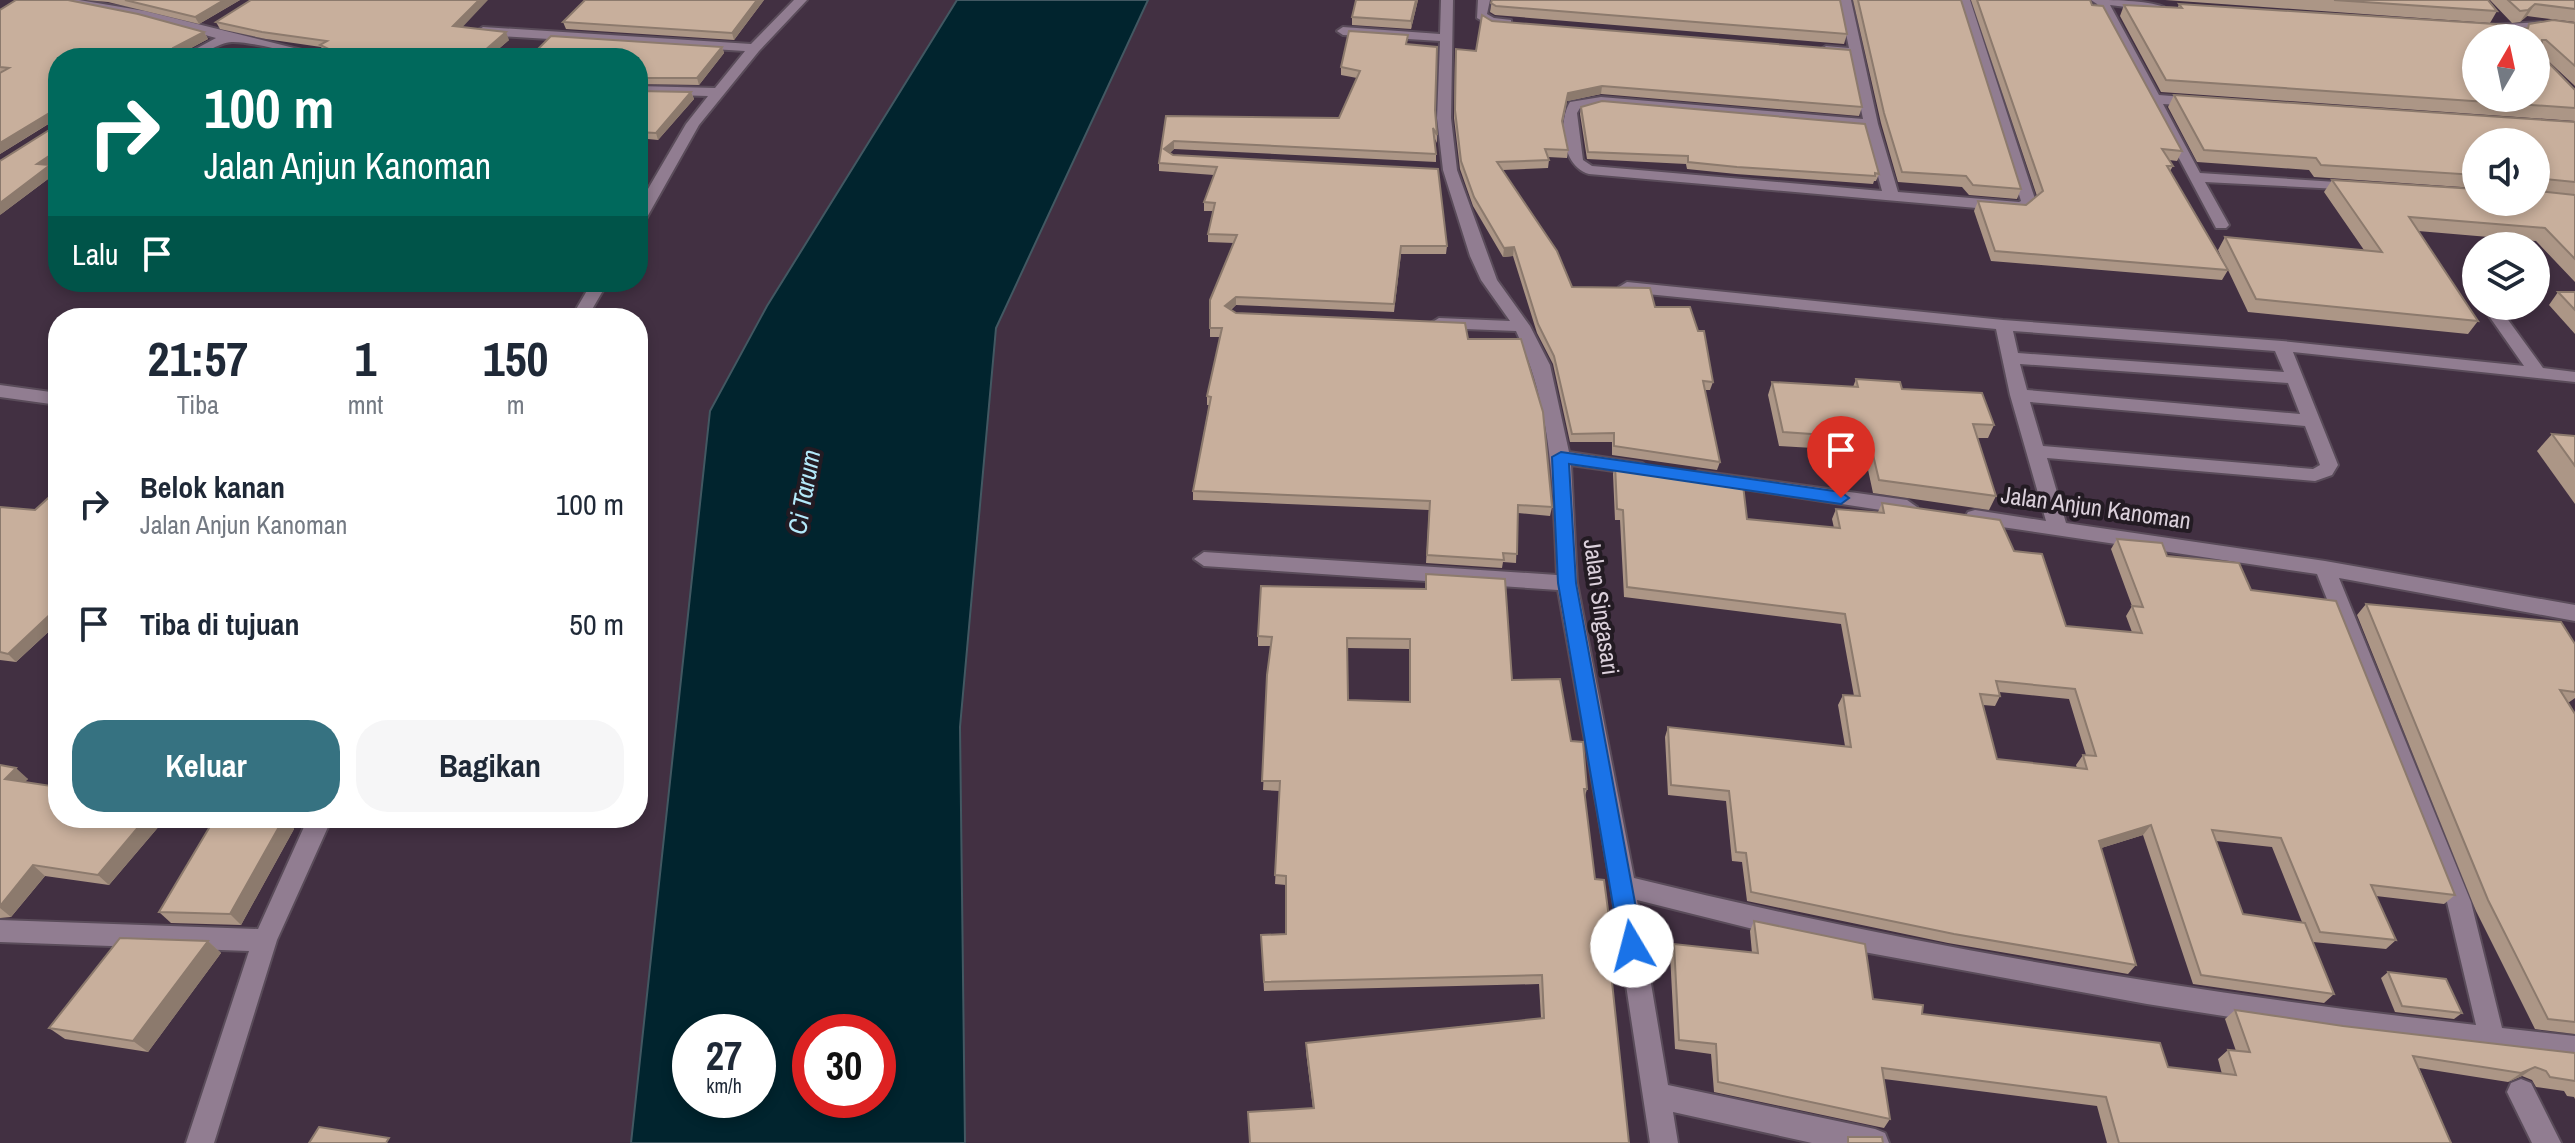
<!DOCTYPE html>
<html lang="id">
<style>
:root{--surface:#fff;--page:#f6f6f7;--text:#1f2937;--muted:#747a83;--accent:#367281}
body{margin:0;font-family:"Archivo Narrow",sans-serif;background:var(--page);color:var(--text);height:100vh;display:flex;flex-direction:column;font-size:30px;white-space:nowrap}
*{box-sizing:border-box;margin:0}
p{font-size:26px;color:var(--muted)}
.icon{flex:none;width:44px;height:44px;fill:none;stroke:currentColor;stroke-width:2;stroke-linecap:round;stroke-linejoin:round}
.map{position:relative;flex:1;overflow:hidden}
.drawer{position:absolute;left:48px;top:308px;width:600px;height:520px;display:flex;flex-direction:column;background:var(--surface);border-radius:32px;box-shadow:0 4px 12px #0003}
.drawer>*{flex:none}
.banner{position:absolute;left:48px;top:48px;width:600px;height:244px;border-radius:32px;box-shadow:0 4px 12px #0003;background:#00695c;color:#fff;overflow:hidden}
.needle{width:52px;rotate:9deg}
.tools{position:absolute;left:2462px;top:24px;display:grid;gap:16px}
.tools a{display:grid;place-items:center;width:88px;height:88px;border-radius:50%;background:var(--surface);box-shadow:0 4px 12px #0003;font-size:40px}
.speed{position:absolute;left:672px;top:1014px;display:flex;gap:16px;font-size:40px;font-weight:700;text-align:center}
.speed>*{display:grid;place-content:center;width:104px;height:104px;border-radius:50%;background:var(--surface);box-shadow:0 4px 12px #0003;line-height:1}
.speed small{font-size:20px;font-weight:400}
.speed .limit{border:12px solid #d22;background:#fff;color:#111}
.pin{position:absolute;display:grid;place-items:center;width:68px;height:68px;color:#fff;margin:-82px -34px;border-radius:50% 50% 50% 0;rotate:-45deg;box-shadow:0 0 8px #0007}
.pin .icon{rotate:45deg}
.me{position:absolute;width:88px;margin:-44px;rotate:352deg;stroke-linejoin:round;filter:drop-shadow(0 0 6px #0008)}
.turn{display:flex;align-items:center;gap:28px;height:168px;padding:0 24px;font-size:36px}
.turn .icon{width:104px;height:104px;stroke-width:2.5}
.turn b{display:block;font-size:56px;line-height:68px}
.then{display:flex;align-items:center;height:76px;padding:0 24px;background:#0003;gap:16px;font-size:30px}
.eta{display:flex;justify-content:space-evenly;align-items:center;height:136px;text-align:center}
.eta b{font-size:48px;font-weight:700;line-height:56px}
.button{display:flex;gap:16px;margin-top:auto;padding:16px 24px}
.button a{flex:1;height:92px;border-radius:32px;background:var(--accent);color:#fff;font-size:32px;font-weight:700;line-height:92px;text-align:center}
.button a+a{background:var(--page);color:var(--text)}
ul{padding:0;list-style:none}
li{display:flex;align-items:center;gap:24px;height:120px;padding:0 24px}
li div{flex:1}
li b{display:block;font-size:30px}
li em{font-style:normal}
.map>svg:first-child{display:block}
.water{fill:#01242e;stroke:#425862;stroke-width:2;fill-rule:evenodd}
.lines{fill:none;stroke-linecap:round;stroke-linejoin:round}
.minor-casing{stroke:#5a4c5a;stroke-width:4}
.minor{fill:#917d91;fill-rule:evenodd}
.wall{fill:#ac9686;fill-rule:evenodd}
.shaded-wall{fill:#8c7a6d}
.building{fill:#c8af9c;stroke:#8c7a6d;stroke-width:2;fill-rule:evenodd}
.route{fill:#1a73e8;stroke:#114b97;stroke-width:2}
.labels{text-anchor:middle;stroke-width:8;stroke-linejoin:round;paint-order:stroke}
.street-label{font-size:24px;fill:#dbd0db;stroke:#231b23}
.water-label{font-size:26px;font-style:italic;fill:#b4e9fa;stroke:#231b23}
</style>
<div class="map">
<svg width="2575" height="1143" viewBox="0 0 2575 1143">
<rect width="100%" height="100%" fill="#423042"/>
<!-- water -->
<path class="water" d="M957,0H1148L996,328L960,727L965,1143H631L710,411L767,306ZM690,1032H758V1100H690ZM810,1032H878V1100H810Z"/>
<g class="lines">
<!-- minor casing -->
<g class="minor-casing">
<g id="minor">
<path d="M52,0H79L145,11L334,58C298,58 266,43 233,42C219,41 203,58 179,58L216,38L143,18Z"/>
<polygon points="794,0 807,0 759,51 699,125 646,219 638,224 638,206 686,124 708,96 638,94 638,86 715,88 745,51 483,35 477,31 483,27 751,44"/>
<path d="M1441,0H1453L1451,118L1457,170L1497,280L1530,326L1550,365L1569,452L1642,463L1651,469L1642,475L1571,465L1577,583L1634,878C1910,946 2193,993 2476,1025L2447,902L2317,574L1968,522L1965,517L1968,512L1975,510L2046,521L2010,395L1996,329L1627,292L1619,287L1627,282L2003,320L2282,341L2524,366L2482,306H2498L2543,368L2575,372V382L2293,352L2338,465L2332,475L2315,481L2047,458L2066,523L2325,561L2575,605V621L2339,578L2471,902L2502,1028L2575,1036V1062L2332,1033L2147,1004L1793,939L1637,900L1668,1085L1875,1129L1885,1133L1889,1143H1812L1673,1112L1678,1143H1650L1611,886L1558,590L1204,566L1194,559L1204,552L1557,575C1553,490 1553,409 1516,331L1439,328L1431,323L1439,318L1510,321L1481,280L1470,256L1443,170L1437,118L1440,41L1343,35L1337,31L1343,27L1440,34ZM2013,331L2275,351L2284,372L2018,353ZM2020,364L2288,383L2300,414L2027,390ZM2030,402L2305,426L2320,465L2313,469L2043,446Z"/>
<polygon points="1478,0 1490,0 1487,14 1494,18 1511,20 1511,26 1491,26 1477,18"/>
<path d="M1839,0H1851L1878,124L1898,192L2019,202L2021,201L1958,0H1970L2036,202L2022,212L1589,174C1563,167 1557,123 1570,102L1601,97L1863,119L1850,55L1826,54L1820,50L1826,46L1849,48ZM1601,105L1865,128L1882,191L1592,166L1583,160L1577,113L1580,108Z"/>
<path d="M2091,0C2112,0 2146,0 2164,7L2158,11L2110,5L2159,95L2196,98L2203,102L2196,106L2163,104L2200,173L2352,183L2357,184V190L2205,182L2229,225L2226,228H2216L2097,4Z"/>
<polygon points="2541,22 2547,26 2545,29 2489,33 2483,29 2489,25"/>
<polygon points="592,282 608,282 587,318 571,318"/>
<polygon points="0,385 58,393 58,405 0,397"/>
<polygon points="1698,471 1907,500 1917,507 1907,514 1691,481 1689,477"/>
<polygon points="308,818 332,818 277,940 214,1143 186,1143 249,951 0,942 0,920 258,929"/>
<polygon points="2521,1079 2531,1083 2561,1143 2532,1143 2507,1092 2511,1083"/>
</g>
</g>
<!-- minor -->
<use href="#minor" class="minor"/>
</g>
<!-- wall -->
<g class="wall">
<polygon points="86,0 240,0 199,24 108,2"/>
<polygon points="764,0 734,40 566,29 563,22"/>
<polygon points="1418,0 1411,29 1352,25 1352,17"/>
<polygon points="1492,0 1847,34 1844,44 1495,15 1490,12"/>
<polygon points="1853,0 1961,0 2021,189 2017,199 1969,195 1962,187 1898,182 1881,123"/>
<polygon points="1971,0 2090,0 2182,151 2177,161 2169,160 2173,166 2170,171 2227,269 2218,250 2225,237 2364,250 2324,192 2332,180 2536,202 2476,142 2476,188 2314,177 2309,170 2197,162 2168,107 2174,95 2575,122 2575,282 2536,241 2418,231 2478,321 2468,334 2248,312 2228,270 2222,280 1991,261 1974,211 1978,201 2026,205 2037,196"/>
<polygon points="2165,0 2488,0 2497,11 2490,23"/>
<polygon points="2490,0 2575,0 2575,22 2527,16 2520,22 2512,23"/>
<polygon points="2179,4 2518,29 2526,29 2529,24 2575,23 2575,86 2542,55 2575,90 2575,121 2161,92 2120,16 2124,5 2178,7"/>
<polygon points="0,10 204,32 208,39 178,55 58,58 58,161 51,166 56,173 0,215 54,127 55,120 0,154"/>
<polygon points="1492,21 1862,107 1859,116 1601,94 1567,101 1563,122 1568,150 1567,158 1548,157 1549,160 1548,168 1503,170 1572,287 1655,307 1713,382 1710,390 1705,390 1720,462 1717,470 1612,455 1612,442 1570,442 1553,364 1537,333 1513,256 1503,257 1473,206 1460,169 1454,118 1455,57 1476,51"/>
<polygon points="216,22 462,28 509,40 488,58 325,53 321,47 266,39 220,29"/>
<polygon points="1407,44 1435,110 1437,135 1437,143 1435,139 1436,154 1436,162 1174,149 1170,153 1173,155 1438,169 1447,246 1446,254 1401,254 1394,312 1236,305 1231,310 1236,313 1468,339 1552,507 1550,516 1518,513 1516,563 1503,562 1502,568 1426,563 1429,510 1193,500 1193,491 1209,405 1207,405 1207,396 1220,337 1210,337 1210,328 1234,243 1208,242 1208,234 1213,211 1204,211 1204,202 1214,175 1159,171 1159,163 1166,116 1339,118 1357,78 1341,75 1341,67"/>
<polygon points="722,47 724,53 699,85 638,84 638,58 531,58 530,57"/>
<polygon points="638,91 691,92 694,99 658,140 638,138"/>
<polygon points="1581,107 1879,174 1876,181 1874,181 1873,184 1736,174 1687,169 1686,164 1587,159 1580,114"/>
<polygon points="2558,292 2575,292 2575,334 2549,305"/>
<polygon points="1856,379 1902,389 1994,425 1988,438 1977,438 1996,496 1989,510 1873,493 1864,451 1779,446 1768,395 1772,382 1853,387"/>
<polygon points="2552,434 2575,436 2575,504 2537,451"/>
<path d="M1615,464L1725,484L1747,519L1834,528L1832,519L1836,509L1878,512L1882,503L2014,551L2066,626L2132,632L2126,616L2132,606L2111,549L2117,539L2167,556L2251,590L2455,895L2444,904L2376,896L2396,940L2386,949L2313,942L2334,994L2324,1003L2193,984L2143,835L2101,848L2136,965L2128,974L1948,943L1747,901L1742,862L1732,861L1726,801L1668,795L1665,737L1668,727L1845,746L1838,705L1843,695L1854,696L1841,624L1624,597L1620,520H1615L1613,474ZM1999,692L2069,699L2086,755H2083L2076,765L2077,768L1997,759L1983,705L1995,706L2000,696ZM2216,841L2272,847L2302,922L2243,914Z"/>
<polygon points="58,489 58,623 16,662 0,660 0,507 35,510"/>
<path d="M1425,589L1571,741L1587,789L1585,796L1595,879L1610,925L1607,933L1629,1143L1313,1109L1306,1052V1043L1541,1018L1539,984L1264,991L1261,935L1286,934V885L1275,884L1280,791L1263,790L1271,646H1258V636ZM1347,648L1409,649V702L1348,700Z"/>
<polygon points="2366,604 2575,644 2575,698 2568,703 2575,714 2575,1034 2535,1029 2476,911 2357,615"/>
<polygon points="0,765 28,779 24,782 58,818 166,818 109,885 45,876 11,917 0,918"/>
<polygon points="215,818 285,818 294,829 241,925 171,923 159,912"/>
<polygon points="1754,921 1873,999 1922,1014 2168,1067 2222,1074 2218,1059 2228,1050 2236,1051 2225,1019 2235,1010 2343,1026 2575,1053 2575,1099 2574,1097 2567,1096 2564,1091 2536,1087 2532,1080 2522,1076 2508,1082 2419,1068 2451,1143 2107,1143 2097,1106 1884,1079 1890,1119 1884,1128 1714,1092 1711,1054 1675,1049 1670,954 1674,944 1752,953 1750,931"/>
<polygon points="208,941 221,953 148,1052 65,1039 49,1028"/>
<polygon points="2388,972 2462,1013 2454,1019 2395,1012 2381,978"/>
</g>
<!-- shaded-wall -->
<g class="shaded-wall">
<polygon points="224,0 240,0 199,24 195,17"/>
<polygon points="479,0 488,0 456,34 453,26"/>
<polygon points="757,0 764,0 734,40 732,33"/>
<polygon points="1416,0 1418,0 1411,29 1411,21"/>
<polygon points="2535,4 2527,16 2520,22 2528,10"/>
<polygon points="204,32 208,39 178,55 178,58 164,58 173,48"/>
<polygon points="506,32 509,40 488,58 476,58"/>
<polygon points="722,47 724,53 699,85 697,78"/>
<polygon points="1602,86 1601,94 1567,101 1568,93"/>
<polygon points="691,92 694,99 658,140 656,133"/>
<polygon points="51,112 56,119 0,154 0,143"/>
<polygon points="1174,141 1174,149 1164,157 1164,149"/>
<polygon points="58,150 58,161 51,166 56,173 0,215 0,203 37,164"/>
<polygon points="1514,247 1513,256 1503,257 1504,248"/>
<polygon points="1236,297 1236,305 1225,314 1225,306"/>
<polygon points="58,607 58,623 16,662 8,654"/>
<polygon points="16,768 28,779 17,790 5,779"/>
<polygon points="146,818 166,818 109,885 98,875"/>
<polygon points="284,818 294,829 241,925 230,914"/>
<polygon points="2151,825 2143,835 2092,851 2099,841"/>
<polygon points="33,865 45,876 11,917 0,908 0,906"/>
<polygon points="208,941 221,953 148,1052 133,1041"/>
<polygon points="2535,1067 2522,1076 2508,1082 2521,1073"/>
</g>
<!-- building -->
<g class="building">
<polygon points="16,0 68,0 138,14 204,32 173,48 174,53 164,58 58,58 58,150 37,164 50,165 0,203 0,161 54,127 55,113 51,112 0,143 0,73 9,68 0,67 0,10"/>
<polygon points="125,0 224,0 195,17"/>
<polygon points="251,0 479,0 453,26 506,32 476,58 300,58 309,52 330,54 333,51 320,45 327,41 262,32 216,22"/>
<polygon points="585,0 757,0 732,33 563,22"/>
<polygon points="1356,0 1416,0 1411,21 1352,17"/>
<polygon points="1492,0 1840,0 1847,34 1496,6 1491,3"/>
<polygon points="1858,0 1961,0 2021,189 1973,185 1966,176 1902,172 1884,113"/>
<polygon points="1977,0 2090,0 2092,5 2103,6 2182,151 2162,149 2173,166 2167,166 2228,270 1995,251 1978,201 2026,205 2043,191"/>
<polygon points="2334,0 2488,0 2497,11"/>
<polygon points="2508,0 2575,0 2575,9 2535,4 2528,10 2520,11"/>
<path d="M2179,4L2511,25L2518,29L2528,28L2529,24L2553,20L2575,23V66L2546,40H2542V56L2575,90V108L2166,80L2124,5L2182,8ZM2476,38H2536V98H2476Z"/>
<polygon points="1482,15 1492,21 1850,50 1862,107 1602,86 1568,93 1562,121 1568,150 1545,149 1549,160 1497,162 1557,251 1572,287 1650,288 1655,307 1690,307 1698,331 1704,331 1713,382 1703,381 1720,462 1614,446 1614,433 1572,434 1554,356 1538,324 1514,247 1504,248 1474,197 1461,161 1455,110 1456,49 1476,51"/>
<polygon points="1349,31 1408,35 1406,44 1437,47 1435,110 1437,135 1433,128 1436,154 1174,141 1164,149 1173,155 1438,169 1447,246 1401,246 1394,304 1236,297 1225,306 1236,313 1465,323 1468,339 1521,339 1543,412 1552,507 1518,505 1517,554 1503,553 1504,560 1427,555 1430,501 1193,491 1211,397 1207,396 1222,328 1210,328 1210,300 1237,235 1208,234 1215,203 1204,202 1217,167 1159,163 1166,116 1339,118 1360,71 1341,67"/>
<polygon points="551,36 722,47 697,78 638,78 638,58 537,58 530,57"/>
<polygon points="638,91 691,92 656,133 638,132"/>
<polygon points="2174,95 2575,122 2575,182 2545,179 2538,191 2575,195 2575,259 2545,228 2409,217 2478,321 2256,299 2225,237 2382,252 2332,180 2476,189 2476,202 2536,202 2536,142 2476,142 2476,175 2321,165 2316,158 2204,150"/>
<polygon points="1602,101 1865,124 1879,174 1875,173 1875,176 1737,167 1688,162 1688,156 1588,152 1581,107"/>
<polygon points="2558,292 2575,292 2575,310"/>
<polygon points="426,310 501,317 500,318 418,318"/>
<polygon points="1856,379 1900,382 1902,389 1982,393 1994,425 1973,424 1996,496 1879,480 1869,438 1783,432 1772,382 1858,387"/>
<polygon points="2552,434 2575,436 2575,466"/>
<path d="M1615,464L1724,480L1725,484L1743,485L1747,519L1840,528L1836,509L1884,513L1882,503L2000,520L2014,551L2042,554L2066,626L2142,633L2132,606L2143,607L2117,539L2162,543L2167,556L2239,563L2251,590L2336,601L2455,895L2371,885L2396,940L2320,932L2281,838L2212,830L2243,914L2305,923L2334,994L2201,975L2151,825L2099,841L2136,965L1954,934L1751,892L1746,853L1736,852L1729,791L1671,785L1668,727L1851,747L1843,695L1860,696L1845,614L1627,587L1623,510L1617,509ZM1996,681L2075,689L2096,756L2083,755L2087,769L1997,759L1980,694L2000,696Z"/>
<polygon points="58,489 58,607 8,654 0,652 0,507 35,510"/>
<path d="M1426,574L1505,579L1512,680L1560,679L1571,741L1583,742L1587,789H1584L1595,879L1604,880L1610,925H1606L1629,1143H1250L1248,1112L1314,1108L1306,1043L1544,1018L1542,975L1264,982L1261,935L1286,934V876L1275,875L1280,781H1262L1267,675L1272,637L1258,636L1261,586L1426,589ZM1347,638L1410,639V702L1348,700Z"/>
<polygon points="2366,604 2561,622 2575,644 2575,692 2560,690 2575,714 2575,1022 2548,1019 2488,900"/>
<polygon points="0,765 16,768 5,779 58,787 58,818 146,818 98,875 33,865 0,906"/>
<polygon points="215,818 284,818 230,914 159,912"/>
<polygon points="1754,921 1865,944 1873,999 1923,1005 1922,1014 2160,1043 2168,1067 2236,1075 2228,1050 2250,1052 2235,1010 2343,1026 2575,1053 2575,1081 2550,1077 2546,1071 2535,1067 2521,1073 2413,1056 2451,1143 2119,1143 2106,1097 1882,1068 1890,1119 1718,1082 1716,1044 1679,1040 1674,944 1758,953"/>
<polygon points="120,938 208,941 133,1041 49,1028"/>
<polygon points="2388,972 2446,979 2462,1013 2402,1006"/>
<polygon points="319,1127 389,1138 386,1143 309,1143"/>
<polygon points="1848,1137 1882,1137 1883,1143 1848,1143"/>
</g>
<!-- route -->
<polygon class="route" points="1561,452 1841,492 1849,498 1841,504 1569,464 1576,583 1643,946 1640,953 1632,956 1624,953 1620,946 1558,583 1552,457"/>
<g class="labels">
<!-- street labels -->
<g class="street-label">
<text transform="translate(2096 508) rotate(8)" y="8">Jalan Anjun Kanoman</text>
<text transform="translate(1601 607) rotate(82)" y="8">Jalan Singasari</text>
</g>
<!-- water labels -->
<g class="water-label">
<text transform="translate(804 492) rotate(-80)" y="9">Ci Tarum</text>
</g>
</g>
</svg>
<div class="tools">
<a><svg class="needle" viewBox="-14 -14 28 28"><path d="M0-13l5 13h-10z" fill="#e53935"/><path d="M0 13l5-13h-10z" fill="#747a83"/></svg></a>
<a><svg class="icon" aria-label="sound" viewBox="0 0 24 24"><path d="M4 9h4l5-4v14l-5-4H4zM17 9q2 3 0 6"/></svg></a>
<a><svg class="icon" aria-label="layers" viewBox="0 0 24 24"><path d="M12 4l9 5-9 5-9-5zM3 14l9 5 9-5"/></svg></a>
</div>
<div class="speed"><div>27<small>km/h</small></div><div class="limit">30</div></div>
<div class="pin" style="left:1841px;top:498px;background:#d93025"><svg class="icon" aria-label="arrive" viewBox="0 0 24 24"><path d="M6 21V4h12l-3 4 3 4H6"/></svg></div>
<svg class="me" style="left:1632px;top:946px" viewBox="-20 -20 40 40"><circle r="19" fill="#fff"/><path d="M0-13L10 11 0 6-10 11z" fill="#1a73e8"/></svg>
<div class="banner">
<div class="turn"><svg class="icon" aria-label="right" viewBox="0 0 24 24"><path d="M7 20v-9h11M14 6l5 5-5 5"/></svg><div><b>100 m</b>Jalan Anjun Kanoman</div></div>
<div class="then">Lalu<svg class="icon" aria-label="arrive" viewBox="0 0 24 24"><path d="M6 21V4h12l-3 4 3 4H6"/></svg></div>
</div>
<section class="drawer">
<div class="eta">
<div><b>21:57</b><p>Tiba</p></div>
<div><b>1</b><p>mnt</p></div>
<div><b>150</b><p>m</p></div>
</div>
<ul>
<li><svg class="icon" aria-label="right" viewBox="0 0 24 24"><path d="M7 20v-9h11M14 6l5 5-5 5"/></svg><div><b>Belok kanan</b><p>Jalan Anjun Kanoman</p></div><em>100 m</em></li>
<li><svg class="icon" aria-label="arrive" viewBox="0 0 24 24"><path d="M6 21V4h12l-3 4 3 4H6"/></svg><div><b>Tiba di tujuan</b></div><em>50 m</em></li>
</ul>
<div class="button"><a>Keluar</a><a>Bagikan</a></div>
</section>
</div>
